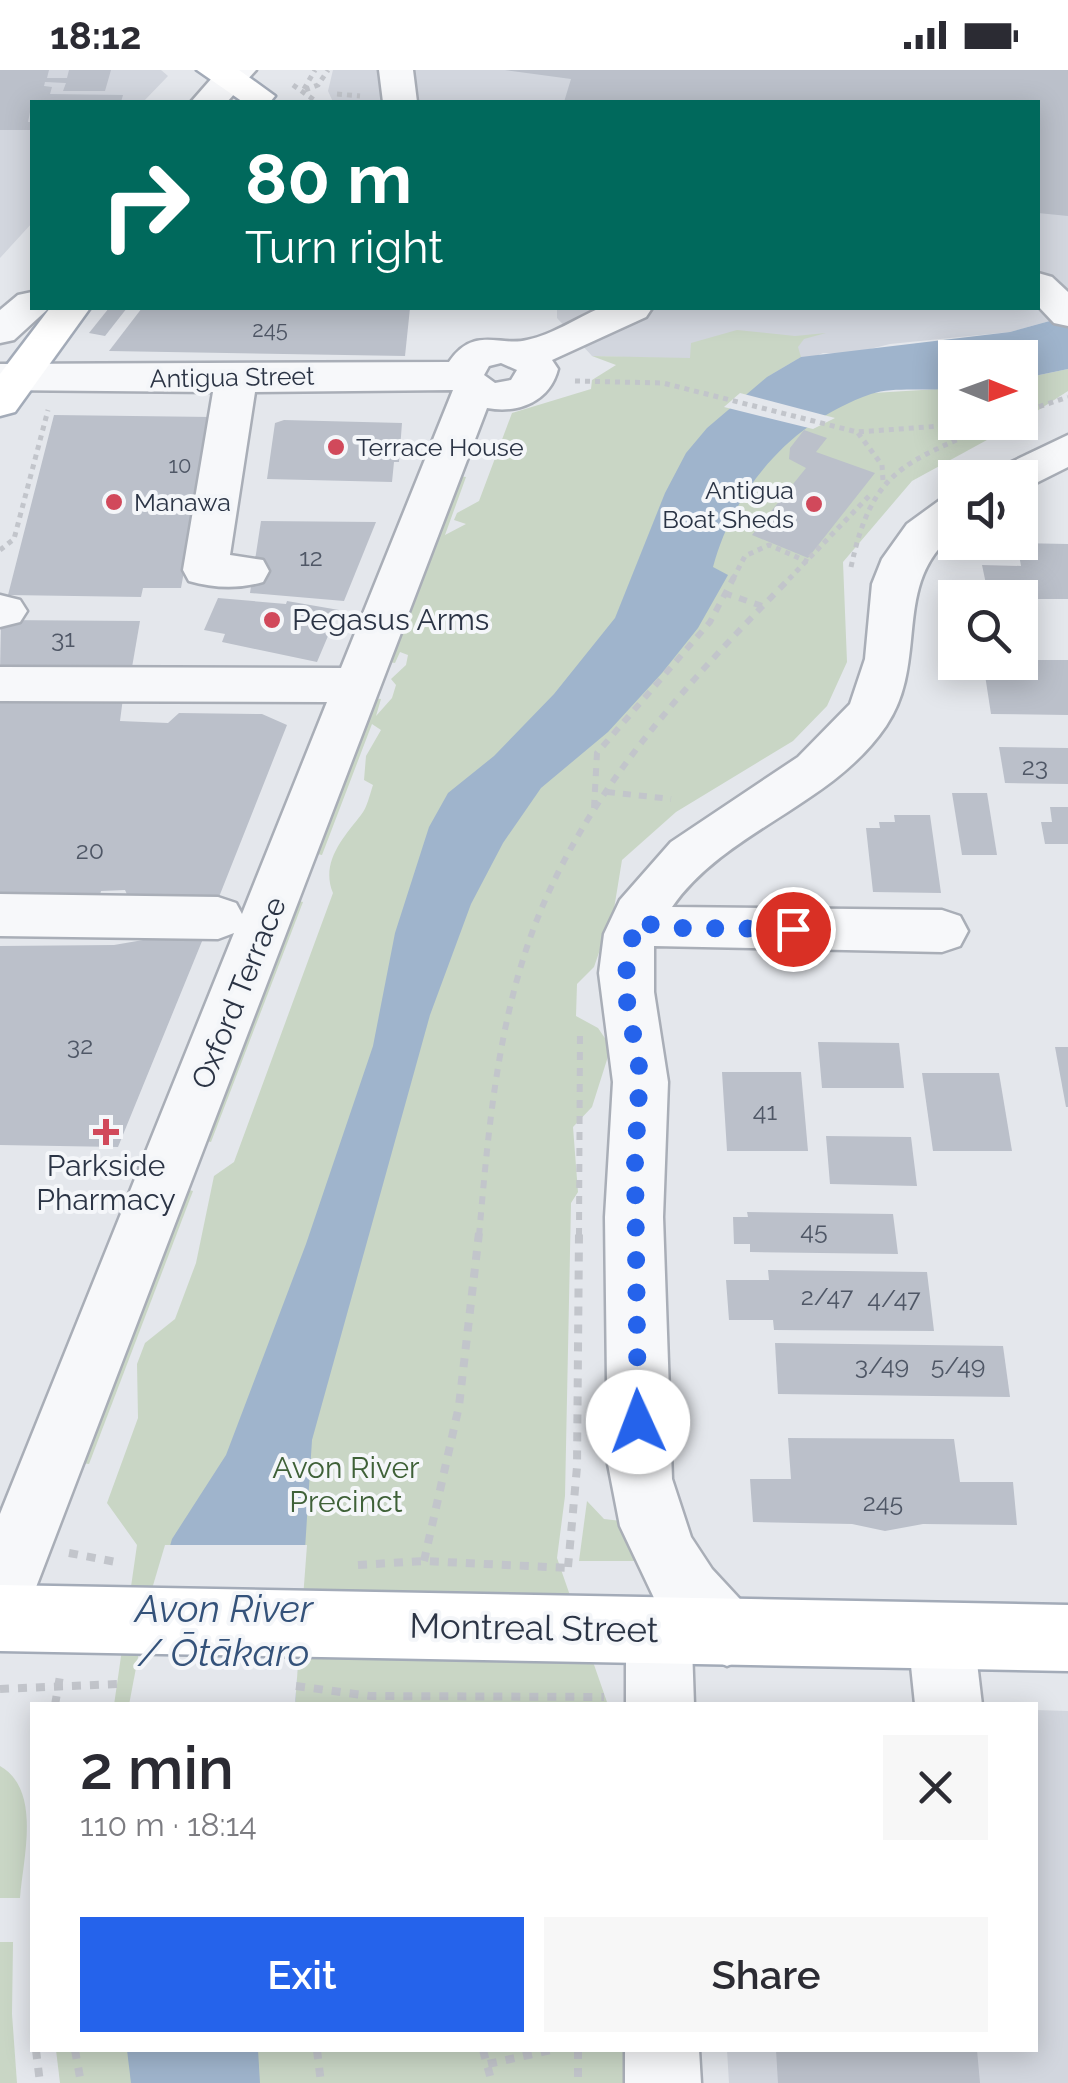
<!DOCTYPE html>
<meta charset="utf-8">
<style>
:root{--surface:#fff;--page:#f7f7f7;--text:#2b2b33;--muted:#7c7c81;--accent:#2563eb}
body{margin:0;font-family:Raleway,sans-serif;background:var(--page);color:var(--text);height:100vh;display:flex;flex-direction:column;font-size:38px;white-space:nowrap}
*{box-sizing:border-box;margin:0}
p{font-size:32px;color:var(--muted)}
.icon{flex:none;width:55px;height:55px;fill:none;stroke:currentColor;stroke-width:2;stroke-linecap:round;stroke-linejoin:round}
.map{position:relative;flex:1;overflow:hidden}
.details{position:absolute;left:30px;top:1632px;width:1008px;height:350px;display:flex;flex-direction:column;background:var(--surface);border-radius:0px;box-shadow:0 5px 25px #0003}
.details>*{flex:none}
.banner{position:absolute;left:30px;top:30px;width:1010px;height:210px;border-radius:0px;box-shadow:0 5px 25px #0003;background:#00695c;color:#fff;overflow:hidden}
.needle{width:65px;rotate:91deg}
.buttons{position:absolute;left:938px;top:270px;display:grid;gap:20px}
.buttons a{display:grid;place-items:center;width:100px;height:100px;border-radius:0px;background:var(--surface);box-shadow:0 5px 25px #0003;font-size:50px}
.pin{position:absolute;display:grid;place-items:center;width:85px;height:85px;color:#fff;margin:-42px;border:5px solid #fff;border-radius:50%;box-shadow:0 2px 10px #0007}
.me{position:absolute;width:110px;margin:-55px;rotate:358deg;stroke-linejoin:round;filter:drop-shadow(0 0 8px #0008)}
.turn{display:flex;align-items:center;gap:35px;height:210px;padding:0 50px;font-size:45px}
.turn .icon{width:130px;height:130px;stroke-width:2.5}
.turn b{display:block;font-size:70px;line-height:85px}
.round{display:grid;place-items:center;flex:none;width:105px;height:105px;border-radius:0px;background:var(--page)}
.head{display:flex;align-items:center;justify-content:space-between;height:170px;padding:0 50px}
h1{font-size:60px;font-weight:600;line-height:75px}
.button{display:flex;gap:20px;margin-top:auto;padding:20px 50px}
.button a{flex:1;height:115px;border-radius:0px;background:var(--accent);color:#fff;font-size:40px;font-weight:600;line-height:115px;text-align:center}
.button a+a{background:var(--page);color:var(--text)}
.status{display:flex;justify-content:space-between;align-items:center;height:70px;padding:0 50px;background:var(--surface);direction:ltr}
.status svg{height:28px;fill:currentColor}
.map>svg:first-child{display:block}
.built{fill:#d2d6de}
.green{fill:#c9d6c5}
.water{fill:#9fb4cc}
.pier{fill:#e4e7ec}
.building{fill:#bbc0ca}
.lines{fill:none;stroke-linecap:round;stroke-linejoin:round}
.minor-casing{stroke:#a9aeb7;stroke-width:5}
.major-casing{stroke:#a3abb8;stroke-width:5}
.path-far2{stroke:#c2c5cb;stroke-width:5;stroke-dasharray:5 5;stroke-linecap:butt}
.path-far1{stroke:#c2c5cb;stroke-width:6;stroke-dasharray:8 8;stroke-linecap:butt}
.path{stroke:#c2c5cb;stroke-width:8;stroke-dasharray:9 9;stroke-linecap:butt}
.minor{fill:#f7f8fa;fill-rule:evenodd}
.major{fill:#fff;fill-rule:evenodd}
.route{stroke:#2563eb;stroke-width:18;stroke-dasharray:0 32.4}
.poi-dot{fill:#d1495b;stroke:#f4f6f9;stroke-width:4}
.labels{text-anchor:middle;stroke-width:8;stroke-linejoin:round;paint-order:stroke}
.far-number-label{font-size:22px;fill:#4f5766}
.far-street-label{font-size:25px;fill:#2b3445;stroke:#f4f6f9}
.far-poi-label{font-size:25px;fill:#2b3445;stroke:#f4f6f9;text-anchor:start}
.number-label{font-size:25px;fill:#4f5766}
.poi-label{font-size:30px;fill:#2b3445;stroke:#f4f6f9;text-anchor:start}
.street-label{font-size:30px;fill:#2b3445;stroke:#f4f6f9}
.park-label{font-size:30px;fill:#3f6138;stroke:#f4f6f9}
.near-street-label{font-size:35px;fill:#2b3445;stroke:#f4f6f9}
.near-water-label{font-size:38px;font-style:italic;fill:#34527a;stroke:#f4f6f9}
</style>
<div class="status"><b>18:12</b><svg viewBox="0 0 49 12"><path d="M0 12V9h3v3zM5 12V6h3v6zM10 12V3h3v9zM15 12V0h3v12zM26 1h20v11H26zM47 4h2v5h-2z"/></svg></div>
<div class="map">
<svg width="1068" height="2013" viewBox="0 0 1068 2013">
<rect width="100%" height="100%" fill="#e4e7ec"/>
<!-- built -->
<g class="built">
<polygon points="0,0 161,0 168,6 143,32 32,32 32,153 0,188"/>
<polygon points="333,0 1068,0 1068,246 1010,262 890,274 850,284 823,283 767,307 719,290 592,286 557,248 557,238 1038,238 1038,32 333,32 328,21"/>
<polygon points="1035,1640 1068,1641 1068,2013 729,2013 727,1980 1035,1980"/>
</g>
<!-- green -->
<g class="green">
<path d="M737,260L795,266L826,263L804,269L798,277L801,287L769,306L873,323L955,318V352H1020L912,411L843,492L847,592L827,636L793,671L676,742L622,790L614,839L594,897L577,914L576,946L598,958L611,977L592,1037L573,1057L578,1122L571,1133L565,1426L557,1488L608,1635H114L137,1475L107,1433L138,1348L137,1294L145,1273L175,1249L196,1193L214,1106L234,1092L333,823C320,792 344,767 361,745C367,738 370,724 373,715L364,710L366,686L381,660L372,654L322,785L308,782L370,628L381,629L376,646L392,628L396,615L391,609L406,595L408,585L400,582L395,593L383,591L458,406L466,407L445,465L466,454L454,450L457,443L479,431L512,343L591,319L592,310L616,295L592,286L690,288L691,273Z"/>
<polygon points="1068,299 1068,321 1020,352 1020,309"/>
<polygon points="295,830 303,832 211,1072 202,1070"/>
<polygon points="185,1119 193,1121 89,1394 74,1392"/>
<polygon points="587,1431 604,1449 630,1452 650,1491 579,1491"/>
<path d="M0,1696C42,1720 23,1788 20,1828H0Z"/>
<polygon points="0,1872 13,1872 12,1944 17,2013 0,2013"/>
<polygon points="56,1980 635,1980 634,2013 60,2013"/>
</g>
<!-- water -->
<g class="water">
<path d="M1068,246V299L1020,309V288H955V318C929,322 895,316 871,324C791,352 735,417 713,497L728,505L698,558L662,603L608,662L541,718L503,773L471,834L430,945L312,1370L295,1635H134L154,1530L172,1469L226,1385L306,1174L373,976L395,863L429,757L448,723L494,686L554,624L615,548L665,423L686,383L707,358L767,307L801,287L1010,262Z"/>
<polygon points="127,1980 258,1980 260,2013 131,2013"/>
</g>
<!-- pier -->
<g class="pier">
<polygon points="740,323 835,348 813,359 724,337"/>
<polygon points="165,1475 307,1475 295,1635 129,1635 149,1529"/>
</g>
<!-- building -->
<g class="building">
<polygon points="0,0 49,0 47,8 67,8 69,0 111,0 105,21 63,21 66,13 45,12 44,16 52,17 50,24 123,25 121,32 32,32 28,52 32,52 32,60 0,60"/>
<polygon points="505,0 1068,0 1068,146 1038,143 1038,32 564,32 571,9"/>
<polygon points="109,238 127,238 105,266 89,263"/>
<polygon points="142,238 410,238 405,286 109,281"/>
<polygon points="54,345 212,347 181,518 143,518 141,527 8,525"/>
<polygon points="284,350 402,353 399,392 394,392 392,412 267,409 275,353"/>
<polygon points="804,360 827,368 816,382 875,403 808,488 752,465 806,398 789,389 790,378"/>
<polygon points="261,451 376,452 344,531 250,523"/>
<polygon points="1017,473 1068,474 1068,529 1031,529 1034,547 1020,547 1020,528 975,528 973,514 986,514 982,495 1021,496"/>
<polygon points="218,528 286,534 287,531 339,540 317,592 222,572 225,564 204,560"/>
<polygon points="1,550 140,551 131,603 0,602"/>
<polygon points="1020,590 1068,590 1068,645 991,644 983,592"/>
<polygon points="0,627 123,628 120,651 168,653 179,643 262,644 287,655 217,832 134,840 125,820 101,821 95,844 0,842"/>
<polygon points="999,677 1068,678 1068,714 1005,713"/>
<polygon points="952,723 987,723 997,785 962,785"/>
<polygon points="1050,737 1068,737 1068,774 1045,774 1041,752 1052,752"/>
<polygon points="894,745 930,745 941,823 873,822 866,758 880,758 879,752 895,752"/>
<polygon points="207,859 118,1077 0,1075 0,876 114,875"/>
<polygon points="818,972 899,973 904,1018 822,1018"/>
<polygon points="1055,977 1068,977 1068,1037 1066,1037"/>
<polygon points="722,1002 801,1002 808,1081 727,1081"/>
<polygon points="922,1003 999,1003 1012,1081 933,1081"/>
<polygon points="826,1066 911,1067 917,1116 830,1114"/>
<polygon points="747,1142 893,1144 898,1184 750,1182 750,1174 734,1174 733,1147 748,1147"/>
<polygon points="768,1200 927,1202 934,1261 774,1260 773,1250 729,1250 726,1210 769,1210"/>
<polygon points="775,1273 1003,1276 1010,1327 778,1324"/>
<polygon points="788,1368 954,1369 960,1412 1013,1412 1017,1455 923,1454 885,1461 852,1454 753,1452 750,1409 791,1409"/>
<polygon points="776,1980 977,1980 980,2013 778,2013"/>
</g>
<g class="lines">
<!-- minor casing -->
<g class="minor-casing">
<g id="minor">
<polygon points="219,0 256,0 227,32 191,32"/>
<polygon points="379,0 413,0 417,32 383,32"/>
<polygon points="1038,203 1052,207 1068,222 1068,256 1054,253 1038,236"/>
<polygon points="32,222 32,238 49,238 14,270 0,273 0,240 18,225"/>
<path d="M600,238H652L646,247L552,290L558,299C550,331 519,344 487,338L33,1525L23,1548L0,1558V1444L234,863L218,869L0,866V824L218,827L236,833L242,844L327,632L0,631V597L341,598L453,320L255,322L230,485L263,490L269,501L263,512C239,519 213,518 189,511L183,500L213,322L0,320V294L449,292C474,255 500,277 527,270C552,265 577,248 600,238ZM501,293L517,300L511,310L495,313L484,305L489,296Z"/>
<polygon points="1068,365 1068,397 1020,421 1020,408 993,408 999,398"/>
<path d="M955,425V463C890,514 930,591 886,656C832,736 727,759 672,837L942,840L960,846L968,861L960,876L942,882L654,876V922L668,1012L663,1147L672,1409L691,1467L712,1499L750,1540L760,1563L750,1586L727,1596L704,1586L692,1576L694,1635H626V1561L636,1538L655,1530L620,1456L608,1394L605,1147L613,1012L599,903L604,864L620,830L671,772L798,687L850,634L865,589L872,514L882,489L907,454L940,430Z"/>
<polygon points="0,525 20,530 27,541 20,552 0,557"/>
<polygon points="941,1534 964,1544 974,1567 982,1635 915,1634 908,1567 918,1544"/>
<polygon points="625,1980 699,1980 701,2013 625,2013"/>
</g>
</g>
<!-- major casing -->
<g class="major-casing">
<g id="major">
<polygon points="197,0 239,0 275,26 270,32 243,32"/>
<polygon points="50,238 90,238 15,342 0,346 0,304"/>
<polygon points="0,1515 1068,1535 1068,1601 0,1581"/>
</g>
</g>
<!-- path-far2 -->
<g class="path-far2">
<polyline points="293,15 317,32"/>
<polyline points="304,19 315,0"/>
<polyline points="305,20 318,15 328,0"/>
<polyline points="337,24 360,26"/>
<polyline points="575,311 663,313 857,362 997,352"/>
<polyline points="1020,343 1068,327"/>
<polyline points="858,363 882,395 883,411"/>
<polyline points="0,480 14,469 48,340"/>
<path d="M851,497C872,400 904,393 989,356"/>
<polyline points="733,509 745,486 769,475 808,492"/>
<polyline points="789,509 869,426"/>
</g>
<!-- path-far1 -->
<g class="path-far1">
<polyline points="724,523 762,536"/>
<polyline points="607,722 671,729"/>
<polyline points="594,738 597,683 710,552 734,507"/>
<path d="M479,1166C488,1063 497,957 533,860C585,721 689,611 791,507"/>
<polyline points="579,1166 580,959"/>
</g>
<!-- path -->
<g class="path">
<polyline points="69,1483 116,1492"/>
<polyline points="424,1491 459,1336 479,1163"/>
<polyline points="358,1495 424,1491 569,1498"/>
<polyline points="568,1497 577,1397 579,1163"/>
<polyline points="296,1616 370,1626 604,1627"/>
<polyline points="0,1619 117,1614"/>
<polyline points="55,1635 61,1600"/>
<polyline points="36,1980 40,2013"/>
<polyline points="75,1980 81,2013"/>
<polyline points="317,1980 321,2013"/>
<polyline points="483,1980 492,2013"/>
<polyline points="578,1980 578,2013"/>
<polyline points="488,1994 551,1980"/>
</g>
<!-- minor -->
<use href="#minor" class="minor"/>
<!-- major -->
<use href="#major" class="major"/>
</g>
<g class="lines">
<!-- route -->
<polyline class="route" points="638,1352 635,1093 640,1002 624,915 635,852 674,858 793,859"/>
</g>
<!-- markers -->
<g class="poi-dot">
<circle cx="336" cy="377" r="10"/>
<circle cx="114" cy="432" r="10"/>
<circle cx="814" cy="434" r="10"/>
<circle cx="272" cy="550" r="10"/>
<path d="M101 1047h10v10h10v10h-10v10h-10v-10h-10v-10h10z"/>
</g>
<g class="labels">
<!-- far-number labels -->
<g class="far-number-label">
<text x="270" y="267">245</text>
<text x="180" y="403">10</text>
</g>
<!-- far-street labels -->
<g class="far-street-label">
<text transform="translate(232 307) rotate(-1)" y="9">Antigua Street</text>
</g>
<!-- far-poi labels -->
<g class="far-poi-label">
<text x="356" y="386">Terrace House</text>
<text x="794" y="429" text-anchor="end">Antigua<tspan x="794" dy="29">Boat Sheds</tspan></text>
<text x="134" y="441">Manawa</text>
</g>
<!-- number labels -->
<g class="number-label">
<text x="311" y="496">12</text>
<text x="63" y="577">31</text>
<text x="1035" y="705">23</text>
<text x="90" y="789">20</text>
<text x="80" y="984">32</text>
<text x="765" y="1050">41</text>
<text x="814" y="1169">45</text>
<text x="827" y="1235">2/47</text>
<text x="894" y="1237">4/47</text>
<text x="882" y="1304">3/49</text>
<text x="958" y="1304">5/49</text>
<text x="883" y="1441">245</text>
</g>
<!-- poi labels -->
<g class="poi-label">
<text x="292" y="560">Pegasus Arms</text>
<text x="106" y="1106" text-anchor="middle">Parkside<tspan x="106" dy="34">Pharmacy</tspan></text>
</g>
<!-- street labels -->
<g class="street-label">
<text transform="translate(239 923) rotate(-68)" y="10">Oxford Terrace</text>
</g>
<!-- park labels -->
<g class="park-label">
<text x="346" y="1408">Avon River<tspan x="346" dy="34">Precinct</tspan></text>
</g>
<!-- near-street labels -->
<g class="near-street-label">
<text transform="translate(534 1558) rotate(1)" y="12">Montreal Street</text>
</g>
<!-- near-water labels -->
<g class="near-water-label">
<text x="224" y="1552">Avon River<tspan x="224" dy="44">/ Ōtākaro</tspan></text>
</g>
</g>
</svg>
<div class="buttons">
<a><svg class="needle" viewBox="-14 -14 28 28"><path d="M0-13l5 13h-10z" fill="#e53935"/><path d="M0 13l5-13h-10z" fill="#7c7c81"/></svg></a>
<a><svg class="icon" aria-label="sound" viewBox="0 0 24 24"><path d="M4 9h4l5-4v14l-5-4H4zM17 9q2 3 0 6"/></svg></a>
<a><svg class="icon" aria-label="search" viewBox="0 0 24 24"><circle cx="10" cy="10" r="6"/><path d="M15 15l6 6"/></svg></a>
</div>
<div class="pin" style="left:793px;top:859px;background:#d93025"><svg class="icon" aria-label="arrive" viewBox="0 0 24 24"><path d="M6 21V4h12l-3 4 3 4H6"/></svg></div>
<svg class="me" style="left:638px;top:1352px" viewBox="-20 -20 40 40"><circle r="19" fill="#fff"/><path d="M0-13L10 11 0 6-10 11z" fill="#2563eb"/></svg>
<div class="banner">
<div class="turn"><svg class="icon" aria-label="right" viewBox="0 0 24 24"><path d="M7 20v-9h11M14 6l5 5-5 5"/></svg><div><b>80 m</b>Turn right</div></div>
</div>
<section class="details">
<div class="head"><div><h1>2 min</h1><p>110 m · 18:14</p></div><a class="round"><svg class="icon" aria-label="close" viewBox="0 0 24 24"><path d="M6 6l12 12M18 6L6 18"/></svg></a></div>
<div class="button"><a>Exit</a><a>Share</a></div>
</section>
</div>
